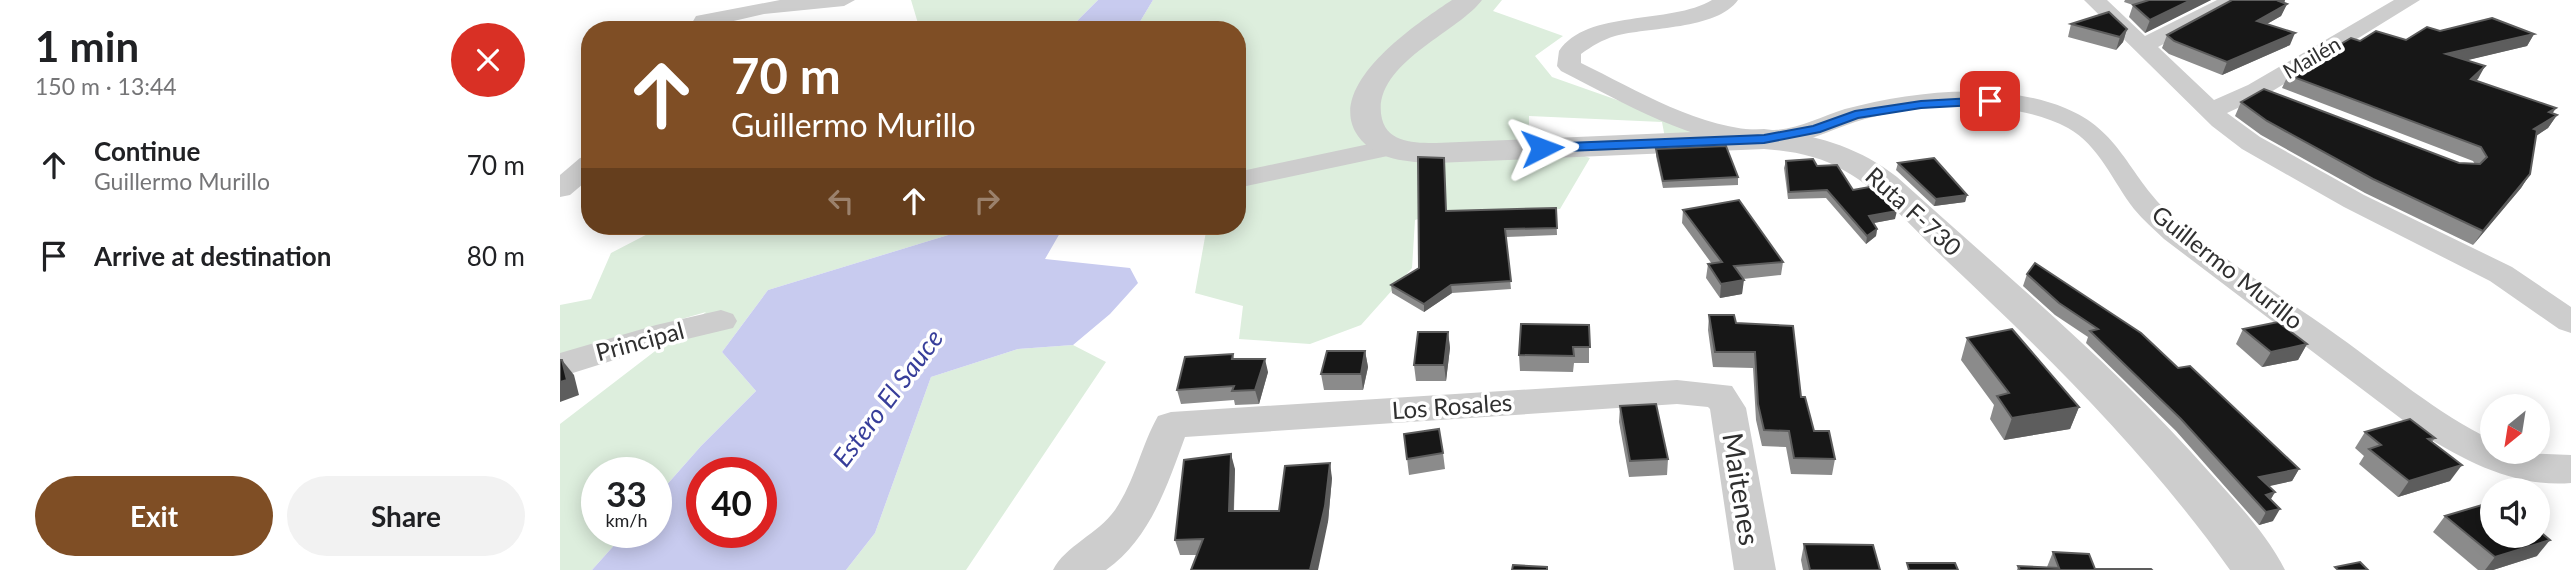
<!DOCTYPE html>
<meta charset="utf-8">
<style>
:root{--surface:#fff;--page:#f2f2f2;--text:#202124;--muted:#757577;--accent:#7f4e25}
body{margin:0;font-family:Lato,sans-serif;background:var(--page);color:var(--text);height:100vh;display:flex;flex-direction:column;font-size:26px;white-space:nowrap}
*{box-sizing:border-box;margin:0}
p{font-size:23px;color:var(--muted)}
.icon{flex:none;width:38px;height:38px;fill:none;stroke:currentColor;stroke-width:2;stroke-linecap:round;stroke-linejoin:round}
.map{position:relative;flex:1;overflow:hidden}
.side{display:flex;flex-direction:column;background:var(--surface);width:560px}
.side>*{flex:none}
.hud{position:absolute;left:21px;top:21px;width:665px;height:214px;border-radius:28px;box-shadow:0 4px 18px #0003;background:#7f4e25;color:#fff;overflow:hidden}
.needle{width:46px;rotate:210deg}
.buttons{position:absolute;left:1920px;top:394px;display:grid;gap:14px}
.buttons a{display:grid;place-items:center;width:70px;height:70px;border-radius:50%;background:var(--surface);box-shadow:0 4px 18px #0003;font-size:35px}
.speed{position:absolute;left:21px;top:457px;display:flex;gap:14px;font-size:35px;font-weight:700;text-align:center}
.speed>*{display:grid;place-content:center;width:91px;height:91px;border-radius:50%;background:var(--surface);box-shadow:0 4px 18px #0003;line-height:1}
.speed small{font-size:18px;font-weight:400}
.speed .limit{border:10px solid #d22;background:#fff;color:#111}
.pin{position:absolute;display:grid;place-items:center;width:60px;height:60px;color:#fff;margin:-30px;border-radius:14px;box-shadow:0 4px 10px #0006}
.me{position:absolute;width:77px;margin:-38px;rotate:87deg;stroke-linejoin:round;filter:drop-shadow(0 0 5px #0008)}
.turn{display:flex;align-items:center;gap:24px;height:147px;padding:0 35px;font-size:32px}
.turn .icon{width:91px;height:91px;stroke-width:2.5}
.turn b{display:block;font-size:49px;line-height:60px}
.lanes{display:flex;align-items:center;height:66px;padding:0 35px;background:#0003;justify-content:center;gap:35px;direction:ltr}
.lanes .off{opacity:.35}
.round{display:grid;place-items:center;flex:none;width:74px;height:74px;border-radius:37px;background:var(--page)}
.headline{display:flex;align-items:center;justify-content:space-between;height:119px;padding:0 35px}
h1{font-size:42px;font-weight:700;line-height:52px}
.button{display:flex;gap:14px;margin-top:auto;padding:14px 35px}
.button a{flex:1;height:80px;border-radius:42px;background:var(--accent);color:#fff;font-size:28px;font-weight:700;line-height:80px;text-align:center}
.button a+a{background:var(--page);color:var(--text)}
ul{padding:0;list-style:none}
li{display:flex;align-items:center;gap:21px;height:91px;padding:0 35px}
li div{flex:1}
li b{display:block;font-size:26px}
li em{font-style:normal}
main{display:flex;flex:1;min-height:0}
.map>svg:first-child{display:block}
.green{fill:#ded}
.water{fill:#c8cbef;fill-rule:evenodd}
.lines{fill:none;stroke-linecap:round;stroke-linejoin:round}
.minor{fill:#cdcdcd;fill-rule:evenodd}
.tertiary{fill:#cdcdcd;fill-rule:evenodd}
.wall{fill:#8b8b8b}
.shaded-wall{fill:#5d5d5d}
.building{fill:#171717;stroke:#5d5d5d;stroke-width:2}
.route{fill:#1a73e8;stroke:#114b97;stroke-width:2}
.labels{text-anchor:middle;stroke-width:7;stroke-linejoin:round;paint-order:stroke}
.far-street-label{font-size:21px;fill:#303030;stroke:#fff}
.street-label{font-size:24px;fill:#303030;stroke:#fff}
.water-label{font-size:26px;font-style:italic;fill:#373e9a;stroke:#fff}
.near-street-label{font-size:28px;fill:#303030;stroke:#fff}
</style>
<main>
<section class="side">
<div class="headline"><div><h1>1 min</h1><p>150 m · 13:44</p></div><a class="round" style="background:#d93025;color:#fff"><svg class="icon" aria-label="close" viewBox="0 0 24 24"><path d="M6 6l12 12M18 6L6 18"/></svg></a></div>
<ul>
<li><svg class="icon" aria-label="ahead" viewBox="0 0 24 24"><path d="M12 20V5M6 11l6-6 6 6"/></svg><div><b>Continue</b><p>Guillermo Murillo</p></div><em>70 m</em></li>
<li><svg class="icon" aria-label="arrive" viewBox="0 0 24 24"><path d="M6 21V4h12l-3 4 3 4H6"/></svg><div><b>Arrive at destination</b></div><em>80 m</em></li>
</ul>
<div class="button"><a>Exit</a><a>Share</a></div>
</section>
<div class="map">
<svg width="2011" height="570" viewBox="0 0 2011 570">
<rect width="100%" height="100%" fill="#fff"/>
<!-- green -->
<g class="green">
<polygon points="351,0 538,0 508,30 360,30"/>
<polygon points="593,0 942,0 933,11 1003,36 975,56 992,77 1162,137 1105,138 1102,122 969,116 969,137 1030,158 1000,209 882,211 855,220 852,268 801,325 750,344 679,339 683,306 635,293 647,226 677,226 677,30 575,30"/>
<polygon points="103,226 403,226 398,232 208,290 162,352 196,391 141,446 96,497 96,472 37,472 37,532 66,532 32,570 0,570 0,424 146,312 0,354 0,305 31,299 51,253"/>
<polygon points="513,345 546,362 406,570 286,570 315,533 371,377 458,349"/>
</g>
<!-- water -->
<g class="water">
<polygon points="538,0 593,0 575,30 508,30"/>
<path d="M403,226H504L485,259L570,268L578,283L550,314L513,345L458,349L371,377L315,533L286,570H32L66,532H96V497L141,446L196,391L162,352L208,290L398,232ZM142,472H201V532H142Z"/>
</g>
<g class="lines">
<!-- minor -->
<g class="minor">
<polygon points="220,0 295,0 284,6 204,14 152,26 150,30 128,30 136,16"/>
<path d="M1152,0H1178C1157,30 1087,27 1055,36C1042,40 1032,46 1021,54V63C1079,91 1147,134 1214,130C1239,129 1262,116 1285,109C1353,91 1438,81 1505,108C1560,130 1568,174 1607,211C1660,259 1721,295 1778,336C1829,372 1876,413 1932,440V452L2011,455V483C1955,488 1902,460 1856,430L1604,239C1594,229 1583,220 1574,209C1553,182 1539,145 1508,128C1450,97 1356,103 1295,122C1268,131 1242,145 1214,146C1139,149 1065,103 1001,71L997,66L999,51C1027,9 1110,25 1152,0Z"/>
<polygon points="1524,0 1547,0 1585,36 1657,0 1684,0 1598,47 1654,100 1688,85 1834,0 1860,0 1706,95 1667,113 1700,137 1804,195 1952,267 2011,307 2011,333 1999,329 1930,281 1784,207 1682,149 1652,126"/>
<polygon points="828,140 837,142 841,148 837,154 677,188 677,172"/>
<polygon points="30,156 30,178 10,195 0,197 0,175 20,158"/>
<polygon points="161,310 173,314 177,321 173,328 102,345 0,377 0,353 96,325"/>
<path d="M1117,380L1172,386L1186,408L1216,570H1174L1150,409L1148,407L1117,404L625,437C607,486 590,539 546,570H493C505,546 538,534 555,510C575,481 581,446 598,416L611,412Z"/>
</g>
<!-- tertiary -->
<path class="tertiary" d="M892,0H922C899,32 809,65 822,119C828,143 856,143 876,143L1204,129C1253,134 1298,146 1337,177C1443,273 1555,365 1650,473C1677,503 1707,534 1725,570H1670C1589,456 1490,358 1388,262C1356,232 1324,193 1285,171C1260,156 1233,151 1204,149L876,163C848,162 816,161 798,136C763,86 856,24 892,0Z"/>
</g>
<!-- wall -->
<g class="wall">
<polygon points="1565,0 1651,0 1585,33 1569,17 1573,5 1564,2"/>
<polygon points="1672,0 1725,0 1724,3 1727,4 1721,16 1707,24 1730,45 1662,75 1609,54 1602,48 1607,35"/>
<polygon points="1511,24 1567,29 1563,42 1556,50 1508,37"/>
<polygon points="1880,31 1974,34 1967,46 1907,60 1925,66 1916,80 1997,115 1988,128 1976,136 1970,174 1961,188 1913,245 1805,193 1701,135 1675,116 1681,102 1899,163 1915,164 1913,161 1722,88 1728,75 1800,41 1846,40"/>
<polygon points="1096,149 1178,177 1178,185 1103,188 1096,156"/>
<polygon points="1226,161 1257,166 1293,190 1334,208 1335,219 1314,223 1317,229 1316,236 1306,244 1266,198 1228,199 1224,168"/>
<polygon points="1338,163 1407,195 1405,202 1374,206 1336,170"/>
<polygon points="996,208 997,235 946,237 951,289 892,293 864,312 832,293 831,285 859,268 886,211"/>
<polygon points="1123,210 1223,262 1221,275 1183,279 1182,294 1160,298 1146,278 1148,264 1152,264 1122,223"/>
<polygon points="1467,274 1618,368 1739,469 1732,481 1708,486 1715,492 1711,499 1713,521 1699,525 1616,431 1526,343 1528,337 1495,315 1463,286"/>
<polygon points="1149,315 1176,323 1241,397 1254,431 1275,459 1272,475 1231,474 1226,447 1202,446 1196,420 1193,368 1153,367 1148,330"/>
<polygon points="1029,325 1029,363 1014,363 1013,372 960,371 959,355"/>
<polygon points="1683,329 1747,344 1738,360 1702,367 1676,344"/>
<polygon points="888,332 890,348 886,381 856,381 854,365"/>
<polygon points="1407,338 1519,407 1510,429 1444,440 1430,419 1434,405 1401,360"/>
<polygon points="805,351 808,367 803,390 764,390 761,374"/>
<polygon points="673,354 674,359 708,372 699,404 675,405 674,400 621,404 617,390"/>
<polygon points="1060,406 1108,459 1107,475 1069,477 1059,422"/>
<polygon points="1805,432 1875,438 1872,442 1890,481 1838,497 1799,464 1804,456 1795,448"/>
<polygon points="844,434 883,453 885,469 849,475"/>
<polygon points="675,469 674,511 719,511 772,478 768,522 637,555 620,555 615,540"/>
<polygon points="1885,516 1977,556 1933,570 1918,570 1873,532"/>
<polygon points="1244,544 1320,570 1243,570 1241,560"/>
<polygon points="1493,552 1535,569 1592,570 1457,570 1458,566 1487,567"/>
</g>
<!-- shaded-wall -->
<g class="shaded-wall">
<polygon points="1631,0 1651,0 1585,33 1590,20"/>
<polygon points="1721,0 1725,0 1723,6 1727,4 1721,16 1691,33 1697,21"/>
<polygon points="1567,29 1563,42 1556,50 1560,37"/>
<polygon points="1735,33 1730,45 1662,75 1667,62"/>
<polygon points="1974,34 1967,46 1879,67 1886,54"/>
<polygon points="1925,66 1918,79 1903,92 1911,79"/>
<polygon points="1996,108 1988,120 1997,115 1988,128 1965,143 1974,129 1989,112"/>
<polygon points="1970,174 1961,188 1913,245 1923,231"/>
<polygon points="1407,195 1405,202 1374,206 1376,199"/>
<polygon points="1335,204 1333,212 1337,211 1335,219 1308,224 1309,216 1331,205"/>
<polygon points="1317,229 1316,236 1306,244 1307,236"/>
<polygon points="1184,280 1182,294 1160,298 1161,284"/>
<polygon points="891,285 892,293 864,312 864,304"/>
<polygon points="888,332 890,348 886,381 884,365"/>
<polygon points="1747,344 1738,360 1702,367 1711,352"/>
<polygon points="805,351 808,367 803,390 801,374"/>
<polygon points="705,359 708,372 699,404 695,390"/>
<polygon points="2,360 14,375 19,395 0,402 0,382"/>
<polygon points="1519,407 1510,429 1444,440 1452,418"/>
<polygon points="671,454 675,469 673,526 669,511"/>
<polygon points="770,463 772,478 768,522 758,570 750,570"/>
<polygon points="1902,465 1890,481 1838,497 1849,481"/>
<polygon points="1739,469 1732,481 1692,490 1699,477"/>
<polygon points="1715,492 1707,505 1706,495"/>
<polygon points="1720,509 1713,521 1699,525 1706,512"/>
<polygon points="1990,540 1977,556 1933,570 1925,570 1935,557"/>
</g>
<!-- building -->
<g class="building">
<polygon points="1589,0 1631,0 1590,20 1573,5"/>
<polygon points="1672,0 1721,0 1719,1 1727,4 1697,21 1735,33 1667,62 1614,41 1607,35"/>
<polygon points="1549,12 1567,29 1560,37 1511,24"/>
<polygon points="1932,18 1974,34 1886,54 1925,66 1911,79 1996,108 1989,112 1997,115 1974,129 1977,130 1970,174 1923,231 1813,179 1707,121 1681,102 1704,89 1899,163 1920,164 1927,157 1921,147 1728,75 1791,38 1800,41 1816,31 1846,40 1867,27 1880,31"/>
<polygon points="1166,146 1178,177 1103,181 1096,149"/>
<polygon points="858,157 884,158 886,211 996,208 997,228 945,229 951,281 891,285 864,304 831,285 859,268"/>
<polygon points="1374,158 1407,195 1376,199 1338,163"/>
<polygon points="1253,159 1257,166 1277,165 1293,190 1315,186 1335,204 1331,205 1337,211 1309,216 1317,229 1307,236 1267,190 1229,192 1226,161"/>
<polygon points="1179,200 1223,262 1174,266 1184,280 1161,284 1148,264 1162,262 1123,210"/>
<polygon points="1475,263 1581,333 1618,368 1630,366 1739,469 1699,477 1715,492 1706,495 1720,509 1706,512 1621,419 1530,331 1538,329 1499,303 1467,274"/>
<polygon points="1149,315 1174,315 1176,323 1233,326 1241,397 1245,397 1254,431 1269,431 1275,459 1234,458 1229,431 1204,430 1198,404 1195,352 1155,352"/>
<polygon points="1718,322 1747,344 1711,352 1683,329"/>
<polygon points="961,324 1029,325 1030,347 1013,347 1014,356 959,355"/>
<polygon points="1452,329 1519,407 1452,418 1437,396 1449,393 1407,338"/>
<polygon points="858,332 888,332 884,365 854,365"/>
<polygon points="767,351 805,351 801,374 761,374"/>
<polygon points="673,354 672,359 705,359 695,390 672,391 674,386 617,390 625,357"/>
<polygon points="0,360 2,360 7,380 0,382"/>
<polygon points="1096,404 1108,459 1070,461 1060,406"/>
<polygon points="1850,419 1875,438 1868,439 1902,465 1849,481 1809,449 1821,445 1805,432"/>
<polygon points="879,429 883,453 847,459 844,434"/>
<polygon points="671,454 669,511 719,511 725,466 770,463 765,506 750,570 631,570 643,539 615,540 624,460"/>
<polygon points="1932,502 1932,536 1978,536 1978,530 1990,540 1935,557 1885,516"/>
<polygon points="1244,544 1313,545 1320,570 1250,570"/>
<polygon points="1493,552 1529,554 1535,569 1591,569 1592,570 1460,570 1458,566 1499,568"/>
<polygon points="1800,562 1808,570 1778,570 1775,567"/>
<polygon points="1347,563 1395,563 1398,570 1349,570"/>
<polygon points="953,565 987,567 987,570 952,570"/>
</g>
<!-- route -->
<polygon class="route" points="1430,97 1436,101 1434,104 1361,108 1298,118 1260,132 1204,143 982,152 975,148 982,144 1204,135 1253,126 1295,111 1361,101"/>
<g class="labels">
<!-- far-street labels -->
<g class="far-street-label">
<text transform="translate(1752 58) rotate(-30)" y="7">Mailén</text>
</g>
<!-- street labels -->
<g class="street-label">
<text transform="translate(1353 212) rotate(42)" y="8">Ruta F-730</text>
<text transform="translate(1667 268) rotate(38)" y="8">Guillermo Murillo</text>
<text transform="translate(80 342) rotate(-15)" y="8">Principal</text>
<text transform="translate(892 407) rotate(-4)" y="8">Los Rosales</text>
</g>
<!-- water labels -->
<g class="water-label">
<text transform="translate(328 398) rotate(-53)" y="9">Estero El Sauce</text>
</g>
<!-- near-street labels -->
<g class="near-street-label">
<text transform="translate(1181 489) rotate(81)" y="10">Maitenes</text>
</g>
</g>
</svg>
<div class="buttons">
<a><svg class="needle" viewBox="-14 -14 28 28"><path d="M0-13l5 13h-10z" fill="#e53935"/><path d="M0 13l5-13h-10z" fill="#757577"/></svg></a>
<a><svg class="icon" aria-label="sound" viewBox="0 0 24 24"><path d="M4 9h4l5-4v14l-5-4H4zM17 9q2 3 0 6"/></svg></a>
</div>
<div class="speed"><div>33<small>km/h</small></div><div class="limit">40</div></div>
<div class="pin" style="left:1430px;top:101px;background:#d93025"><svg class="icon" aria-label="arrive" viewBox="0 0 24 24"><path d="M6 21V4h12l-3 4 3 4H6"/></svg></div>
<svg class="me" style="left:982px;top:148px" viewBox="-20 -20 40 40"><path d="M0-17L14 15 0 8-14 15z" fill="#1a73e8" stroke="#fff" stroke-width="4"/></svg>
<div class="hud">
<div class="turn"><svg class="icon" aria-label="ahead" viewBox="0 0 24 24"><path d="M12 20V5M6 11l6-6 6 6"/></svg><div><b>70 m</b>Guillermo Murillo</div></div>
<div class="lanes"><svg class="icon off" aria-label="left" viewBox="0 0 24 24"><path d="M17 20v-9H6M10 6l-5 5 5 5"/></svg><svg class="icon" aria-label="ahead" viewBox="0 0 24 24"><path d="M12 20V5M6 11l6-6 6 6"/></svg><svg class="icon off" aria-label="right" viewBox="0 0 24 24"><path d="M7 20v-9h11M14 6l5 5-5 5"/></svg></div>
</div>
</div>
</main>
